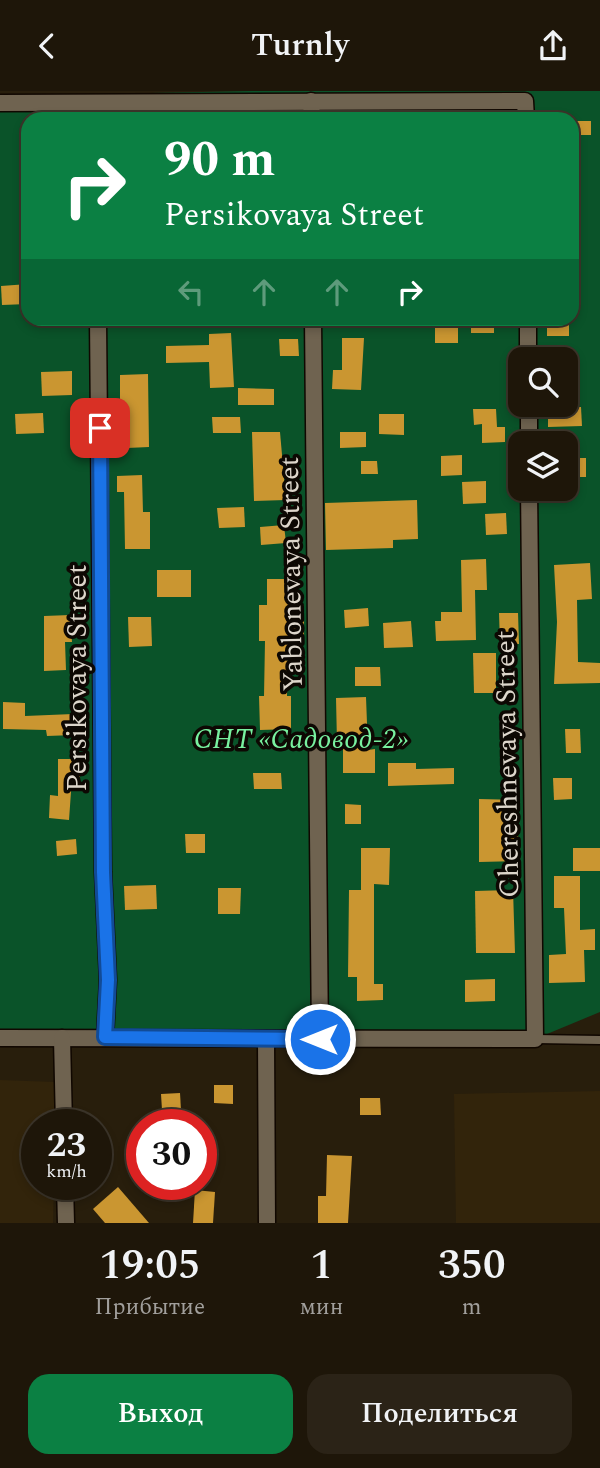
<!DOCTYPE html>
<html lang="ru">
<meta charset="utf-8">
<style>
:root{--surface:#1e1609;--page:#2b2317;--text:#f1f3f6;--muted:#a19f9c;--line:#3c352a;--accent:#0b8043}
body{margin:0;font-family:Spectral,serif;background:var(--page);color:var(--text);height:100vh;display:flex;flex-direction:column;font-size:26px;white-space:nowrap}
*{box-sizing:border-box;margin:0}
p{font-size:23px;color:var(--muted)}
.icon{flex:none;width:38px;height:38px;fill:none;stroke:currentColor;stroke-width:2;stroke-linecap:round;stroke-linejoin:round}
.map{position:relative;height:1132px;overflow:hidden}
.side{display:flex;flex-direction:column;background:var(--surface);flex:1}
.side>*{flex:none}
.top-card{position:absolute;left:21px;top:21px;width:558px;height:214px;border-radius:21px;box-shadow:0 4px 10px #0003,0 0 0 2px var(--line);background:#0b8043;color:#fff;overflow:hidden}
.tools{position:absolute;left:508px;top:256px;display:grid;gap:14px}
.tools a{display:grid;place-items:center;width:70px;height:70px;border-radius:14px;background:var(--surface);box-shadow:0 4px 10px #0003,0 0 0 2px var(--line);font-size:35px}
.speed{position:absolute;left:21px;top:1018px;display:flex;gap:14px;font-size:35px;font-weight:700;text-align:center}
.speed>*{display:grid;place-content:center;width:91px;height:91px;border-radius:50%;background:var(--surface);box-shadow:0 4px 10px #0003,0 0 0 2px var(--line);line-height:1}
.speed small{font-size:18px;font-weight:400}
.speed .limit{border:10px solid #d22;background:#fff;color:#111}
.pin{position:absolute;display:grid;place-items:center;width:60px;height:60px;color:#fff;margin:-30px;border-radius:14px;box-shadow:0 4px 10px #0006}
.me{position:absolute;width:77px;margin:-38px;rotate:270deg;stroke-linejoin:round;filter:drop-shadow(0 0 5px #0008)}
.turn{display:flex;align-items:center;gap:24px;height:147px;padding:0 28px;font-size:32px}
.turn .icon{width:91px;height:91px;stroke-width:2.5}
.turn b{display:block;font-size:49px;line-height:60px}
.lanes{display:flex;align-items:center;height:66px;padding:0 28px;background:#0003;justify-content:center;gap:35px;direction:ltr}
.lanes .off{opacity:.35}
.eta{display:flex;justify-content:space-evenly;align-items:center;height:119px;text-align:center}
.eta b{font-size:42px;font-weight:600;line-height:49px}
.primary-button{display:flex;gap:14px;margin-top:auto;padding:14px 28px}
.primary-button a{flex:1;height:80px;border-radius:21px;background:var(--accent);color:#fff;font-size:28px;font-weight:600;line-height:80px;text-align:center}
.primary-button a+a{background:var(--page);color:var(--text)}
header{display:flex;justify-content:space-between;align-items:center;height:91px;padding:0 28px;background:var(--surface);font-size:32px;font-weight:600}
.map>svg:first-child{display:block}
.built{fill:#32240b}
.green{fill:#0a5329;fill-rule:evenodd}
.building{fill:#ca9631}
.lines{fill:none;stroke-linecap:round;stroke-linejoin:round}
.service-casing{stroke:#100700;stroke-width:11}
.minor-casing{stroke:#100700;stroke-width:19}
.service{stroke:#6f6350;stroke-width:8}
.minor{stroke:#6f6350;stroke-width:16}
.route-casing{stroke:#114b97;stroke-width:18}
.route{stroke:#1a73e8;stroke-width:12}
.labels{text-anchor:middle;stroke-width:7;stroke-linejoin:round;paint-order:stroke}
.street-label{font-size:28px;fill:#ddd6cb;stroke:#0d0803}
.park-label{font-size:28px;font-style:italic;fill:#78f19f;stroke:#0d0803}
</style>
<header><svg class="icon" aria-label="back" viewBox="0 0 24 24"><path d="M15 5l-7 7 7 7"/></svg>Turnly<svg class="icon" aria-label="share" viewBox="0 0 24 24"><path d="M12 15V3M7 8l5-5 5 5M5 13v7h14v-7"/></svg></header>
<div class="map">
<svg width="600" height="1132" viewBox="0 0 600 1132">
<rect width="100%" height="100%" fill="#281e0c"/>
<!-- built -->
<g class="built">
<polygon points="0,989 55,991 54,1034 37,1034 37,1094 54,1094 53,1132 0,1132"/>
<polygon points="600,1000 600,1132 456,1132 454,1003"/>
</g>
<!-- green -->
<path class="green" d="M251,0H600V921L535,948L0,947V5ZM28,28H572V228H28ZM520,268H565V313H520ZM520,352H565V397H520Z"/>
<!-- building -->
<g class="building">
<rect x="576" y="30" width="15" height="14"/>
<polygon points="28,193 28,213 2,214 1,195"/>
<rect x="471" y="228" width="23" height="14"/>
<rect x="547" y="228" width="22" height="17"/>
<polygon points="458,236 458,252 435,252 435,237"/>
<polygon points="231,242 234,296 210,297 209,271 166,272 166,255 209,254 209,243"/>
<polygon points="342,247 364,247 361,299 332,298 333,279 342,279"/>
<polygon points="279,248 298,248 299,265 280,265"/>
<polygon points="72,280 72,304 42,305 41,281"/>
<polygon points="148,283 149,356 127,357 126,311 120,311 120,284"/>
<polygon points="238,297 274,298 274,314 238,314"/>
<polygon points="548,316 581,316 582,335 548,336"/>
<polygon points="473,318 496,318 497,336 505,336 505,351 482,352 482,333 474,334"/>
<polygon points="43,322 44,342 16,343 15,323"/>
<polygon points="379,323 404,323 404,344 379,343"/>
<polygon points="212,326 240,326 241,342 213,342"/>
<polygon points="252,341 280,341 286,409 254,410"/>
<polygon points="340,341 366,341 366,356 340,357"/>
<polygon points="462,364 462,384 441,385 441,365"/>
<rect x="565" y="367" width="21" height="19"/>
<polygon points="361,370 377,370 378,383 361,383"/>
<polygon points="142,384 143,421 150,421 150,458 125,458 124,401 117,401 117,385"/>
<polygon points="486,390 486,412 463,413 462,391"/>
<polygon points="417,409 418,448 393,449 393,457 326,459 325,412"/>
<polygon points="244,416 245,436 219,437 217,417"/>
<polygon points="506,422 507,443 486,444 485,423"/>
<polygon points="284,434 286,452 261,454 260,436"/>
<polygon points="486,468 487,499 475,499 476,549 436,550 435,530 441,530 441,521 462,521 461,469"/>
<polygon points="590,472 592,508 577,509 578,571 600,572 600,592 554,593 557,531 554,474"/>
<rect x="157" y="479" width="34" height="27"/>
<polygon points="267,488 291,488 292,514 304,514 304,550 288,550 287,605 291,605 291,638 260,639 259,605 264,605 265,550 259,550 259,514 267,514"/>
<polygon points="368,517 369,535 345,537 344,519"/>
<polygon points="499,522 518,522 519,553 500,553"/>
<polygon points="70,524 72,551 65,551 66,579 44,580 44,525"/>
<polygon points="128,526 151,526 152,555 129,556"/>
<polygon points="411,530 413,556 384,557 383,532"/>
<polygon points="473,562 496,562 496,602 474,602"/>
<polygon points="355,576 380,576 381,595 355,595"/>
<polygon points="366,606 368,659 375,658 375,682 343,682 343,652 337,652 336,607"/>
<polygon points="3,611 25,612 25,625 73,623 74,644 47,645 46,639 3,638"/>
<polygon points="565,638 580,638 581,662 566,662"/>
<polygon points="58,668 80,668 80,686 72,687 69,729 49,727 50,704 58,705"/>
<polygon points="388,672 416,672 416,678 454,677 454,693 388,695"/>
<polygon points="253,682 281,682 282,698 254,698"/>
<polygon points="553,687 572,687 572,708 554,709"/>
<polygon points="479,708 515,709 514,743 518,742 519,770 479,771"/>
<polygon points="345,713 361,714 361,733 345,733"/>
<polygon points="185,743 205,743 205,762 186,762"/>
<polygon points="76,748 77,763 57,765 56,750"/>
<polygon points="361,757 390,757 389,794 374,793 374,893 383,893 383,909 357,910 357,886 348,886 349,799 361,799"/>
<rect x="573" y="757" width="27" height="23"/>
<polygon points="554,785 580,785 580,839 595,838 595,859 584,859 585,891 549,892 549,864 566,863 564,817 554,817"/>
<polygon points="156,794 157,818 125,819 124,795"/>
<polygon points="218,797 241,797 240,823 218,823"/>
<polygon points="513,799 515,862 476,862 475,800"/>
<polygon points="495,888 495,910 465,911 465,889"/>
<polygon points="214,994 233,994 233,1013 214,1012"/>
<polygon points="180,1002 181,1019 162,1019 161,1003"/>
<polygon points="360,1007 380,1007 381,1024 360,1024"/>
<polygon points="327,1064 352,1065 348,1132 318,1132 318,1105 326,1105"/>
<polygon points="118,1096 149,1132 105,1132 93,1118"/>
<polygon points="195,1099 215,1101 213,1132 193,1132"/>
</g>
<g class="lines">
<!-- service casing -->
<g class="service-casing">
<polyline id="service" points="535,948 600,949"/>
</g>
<!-- minor casing -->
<g class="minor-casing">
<g id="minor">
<polyline points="311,10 312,28"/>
<polyline points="0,12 525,10 526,28"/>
<polyline points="98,228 103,781 108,889 105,946"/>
<polyline points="313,228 320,948"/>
<polyline points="528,228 528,268"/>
<polyline points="529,313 529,352"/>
<polyline points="0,947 535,948 529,397"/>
<polyline points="62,947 64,1034"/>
<polyline points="266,948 267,1132"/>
<polyline points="65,1094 66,1132"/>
</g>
</g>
<!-- service -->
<use href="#service" class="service"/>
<!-- minor -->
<use href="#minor" class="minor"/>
</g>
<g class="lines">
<!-- route casing -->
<g class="route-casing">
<polyline id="route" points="100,337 103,781 108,889 105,946 320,948"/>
</g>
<!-- route -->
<use href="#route" class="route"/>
</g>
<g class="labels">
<!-- street labels -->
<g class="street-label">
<text transform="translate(290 483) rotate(-91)" y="10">Yablonevaya Street</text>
<text transform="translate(76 587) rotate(-90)" y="10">Persikovaya Street</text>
<text transform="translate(506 673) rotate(-91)" y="10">Chereshnevaya Street</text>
</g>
<!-- park labels -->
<g class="park-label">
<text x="301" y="657">СНТ «Садовод-2»</text>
</g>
</g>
</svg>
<div class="tools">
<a><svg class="icon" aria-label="search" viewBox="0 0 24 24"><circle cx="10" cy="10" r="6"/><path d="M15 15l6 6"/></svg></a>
<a><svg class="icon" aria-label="layers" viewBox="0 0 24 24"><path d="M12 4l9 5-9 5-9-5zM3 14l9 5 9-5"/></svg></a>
</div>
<div class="speed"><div>23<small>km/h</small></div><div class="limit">30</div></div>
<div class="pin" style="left:100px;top:337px;background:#d93025"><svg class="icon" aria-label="arrive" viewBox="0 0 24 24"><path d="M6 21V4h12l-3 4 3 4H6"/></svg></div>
<svg class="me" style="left:320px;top:948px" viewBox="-20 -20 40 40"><circle r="17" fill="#1a73e8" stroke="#fff" stroke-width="3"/><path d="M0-11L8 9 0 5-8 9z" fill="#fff"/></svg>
<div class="top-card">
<div class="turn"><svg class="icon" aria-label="right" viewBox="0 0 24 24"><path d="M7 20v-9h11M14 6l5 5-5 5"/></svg><div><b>90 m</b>Persikovaya Street</div></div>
<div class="lanes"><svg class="icon off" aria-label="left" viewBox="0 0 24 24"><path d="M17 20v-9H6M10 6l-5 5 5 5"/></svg><svg class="icon off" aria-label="ahead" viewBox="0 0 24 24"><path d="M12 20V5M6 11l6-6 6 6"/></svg><svg class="icon off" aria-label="ahead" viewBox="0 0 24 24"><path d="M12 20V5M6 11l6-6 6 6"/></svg><svg class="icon" aria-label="right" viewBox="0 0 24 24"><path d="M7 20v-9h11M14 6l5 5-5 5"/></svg></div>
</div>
</div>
<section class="side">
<div class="eta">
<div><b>19:05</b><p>Прибытие</p></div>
<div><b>1</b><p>мин</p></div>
<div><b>350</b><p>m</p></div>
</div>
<div class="primary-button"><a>Выход</a><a>Поделиться</a></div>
</section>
